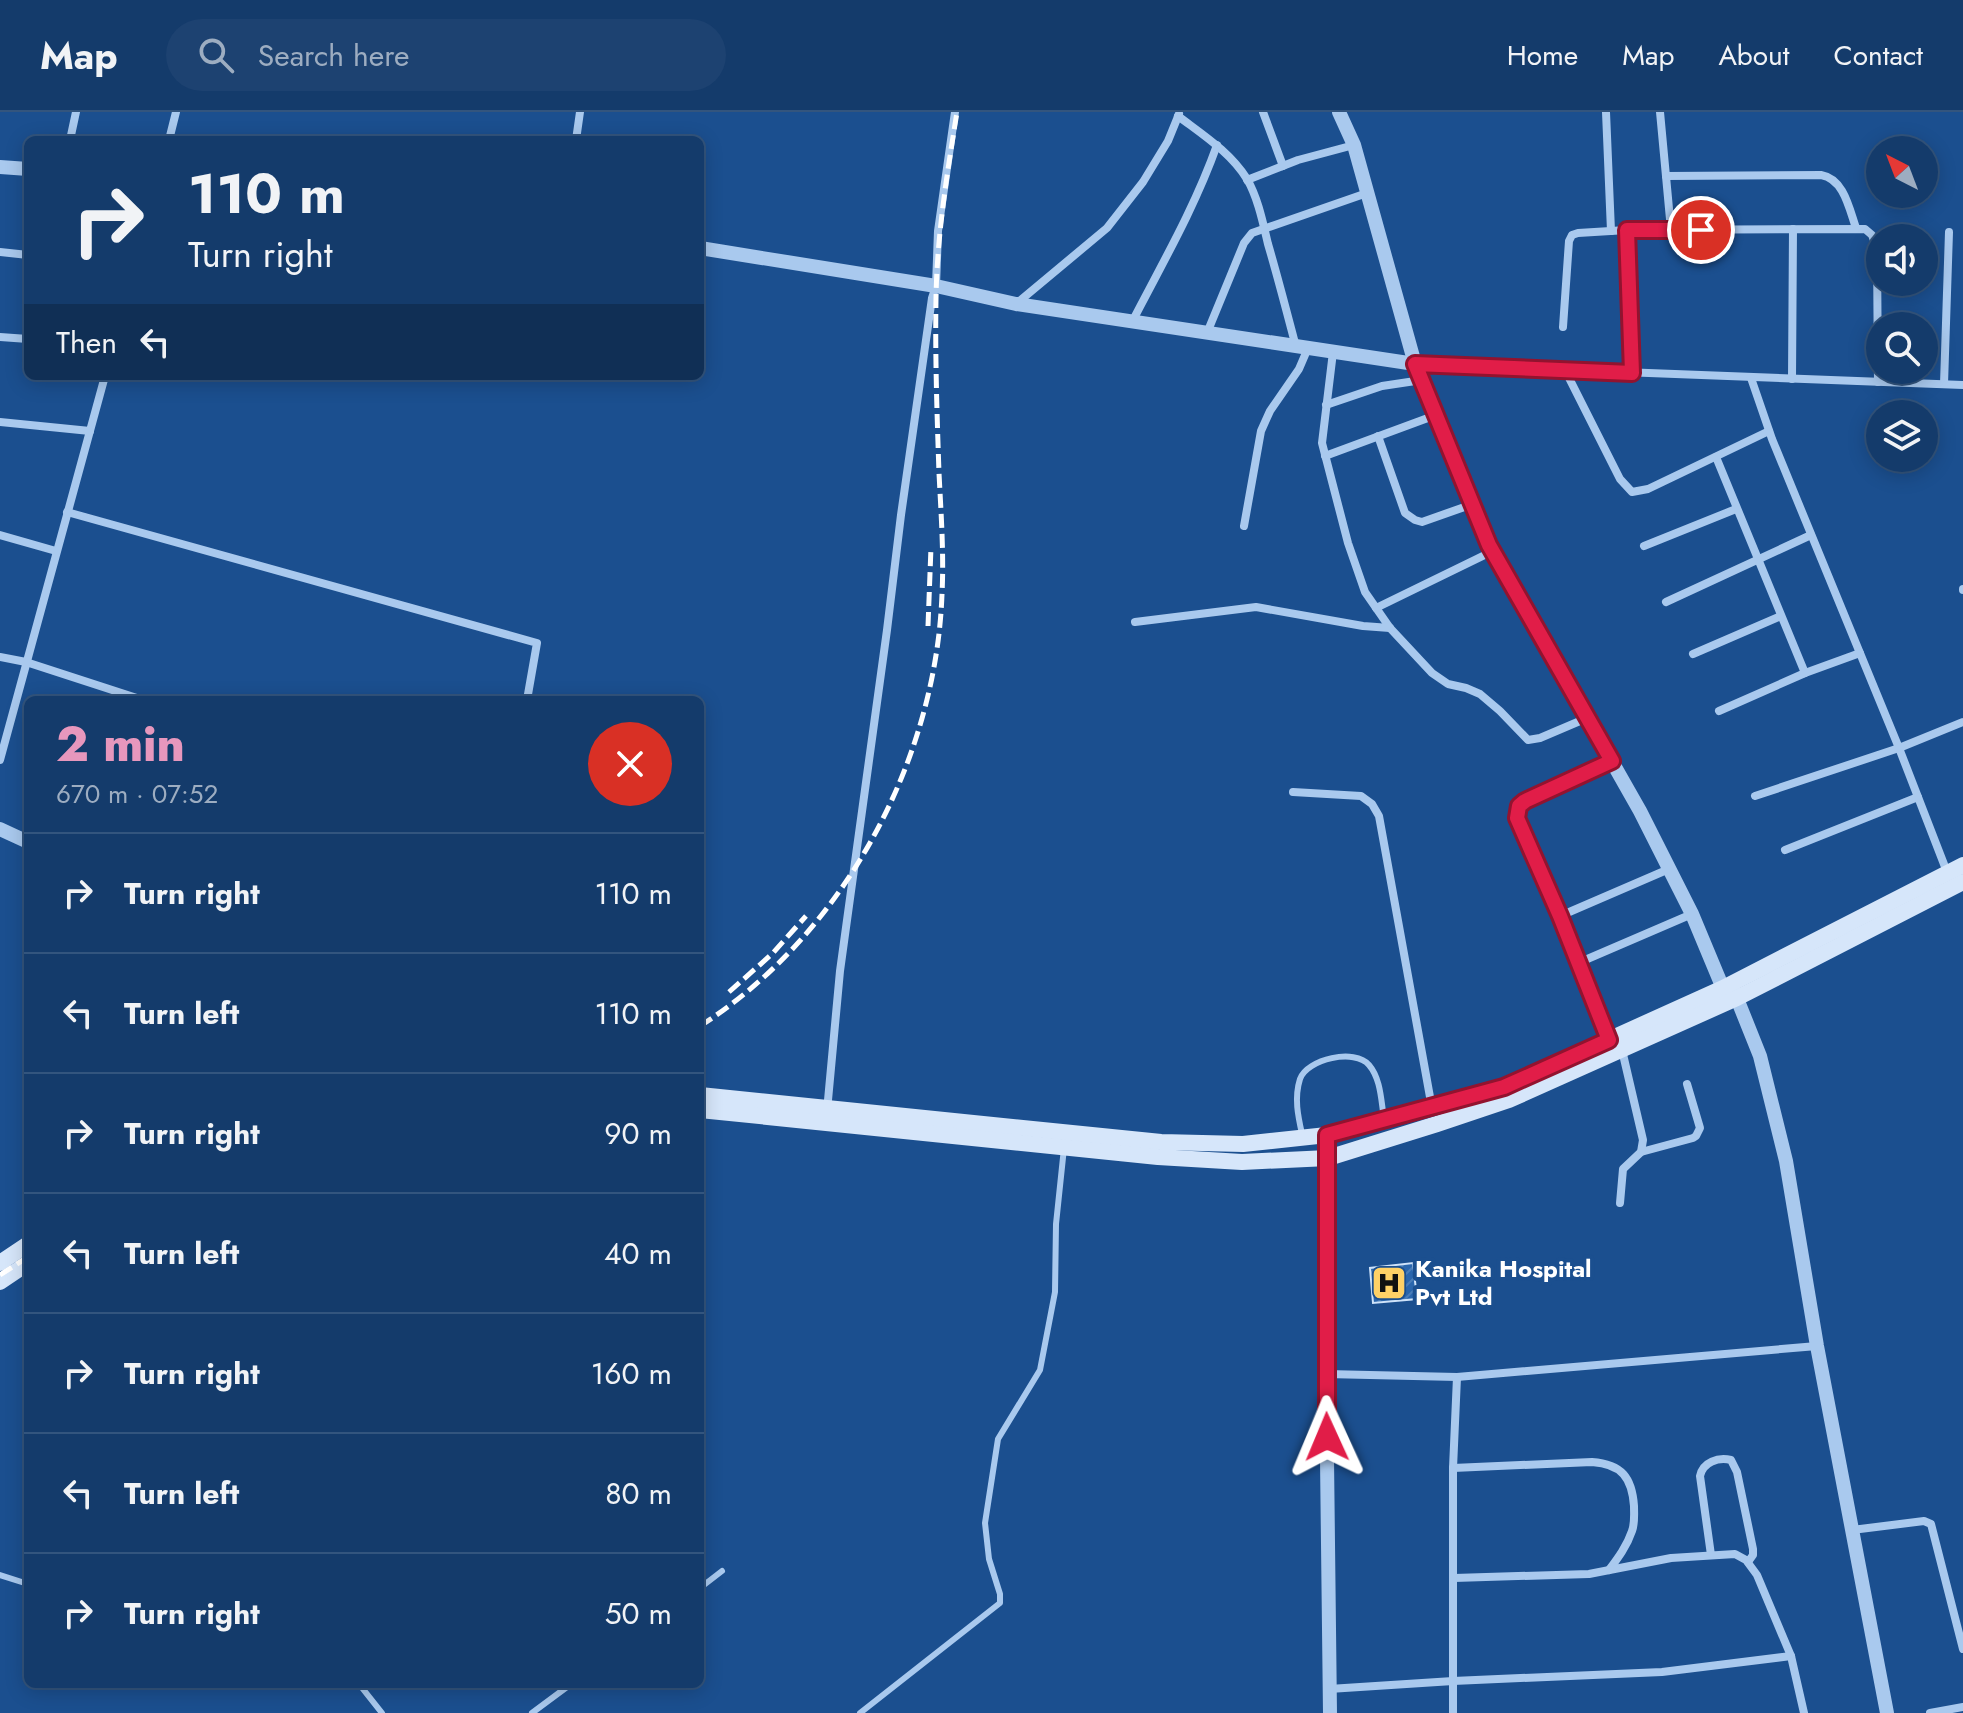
<!DOCTYPE html>
<meta charset="utf-8">
<style>
:root{--surface:#143b6b;--page:#1d4271;--text:#f1f3f6;--muted:#9dadc1;--line:#33557e;--accent:#e797bd}
body{margin:0;font-family:Jost,sans-serif;background:var(--page);color:var(--text);height:100vh;display:flex;flex-direction:column;font-size:30px;white-space:nowrap}
*{box-sizing:border-box;margin:0}
p{font-size:26px;color:var(--muted)}
.icon{flex:none;width:44px;height:44px;fill:none;stroke:currentColor;stroke-width:2;stroke-linecap:round;stroke-linejoin:round}
.map{position:relative;flex:1;overflow:hidden}
.sheet{position:absolute;left:24px;top:584px;width:680px;height:992px;display:flex;flex-direction:column;background:var(--surface);border-radius:12px;box-shadow:0 4px 20px #0003,0 0 0 2px var(--line)}
.sheet>*{flex:none}
.banner{position:absolute;left:24px;top:24px;width:680px;height:244px;border-radius:12px;box-shadow:0 4px 20px #0003,0 0 0 2px var(--line);background:#143b6b;color:var(--text);overflow:hidden}
.needle{width:52px;rotate:318deg}
.tools{position:absolute;left:1866px;top:24px;display:grid;gap:16px}
.tools a{display:grid;place-items:center;width:72px;height:72px;border-radius:50%;background:var(--surface);box-shadow:0 4px 20px #0003,0 0 0 2px var(--line);font-size:40px}
.pin{position:absolute;display:grid;place-items:center;width:68px;height:68px;color:#fff;margin:-34px;border:4px solid #fff;border-radius:50%;box-shadow:0 2px 8px #0007}
.me{position:absolute;width:88px;margin:-44px;rotate:359deg;stroke-linejoin:round;filter:drop-shadow(0 0 6px #0008)}
.turn{display:flex;align-items:center;gap:28px;height:168px;padding:0 32px;font-size:36px}
.turn .icon{width:104px;height:104px;stroke-width:2.5}
.turn b{display:block;font-size:56px;line-height:68px}
.then{display:flex;align-items:center;height:76px;padding:0 32px;background:#0003;gap:16px;font-size:30px}
.round{display:grid;place-items:center;flex:none;width:84px;height:84px;border-radius:42px;background:var(--page)}
.head{display:flex;align-items:center;justify-content:space-between;height:136px;padding:0 32px}
h1{font-size:48px;font-weight:800;line-height:60px;color:var(--accent)}
ul{padding:0;list-style:none}
li{display:flex;align-items:center;gap:24px;height:120px;padding:0 32px;border-top:2px solid var(--line)}
li div{flex:1}
li b{display:block;font-size:30px}
li em{font-style:normal}
header{display:flex;align-items:center;gap:48px;box-sizing:border-box;height:112px;padding:0 40px;background:var(--surface);border-bottom:2px solid var(--line)}
header strong{font-size:38px}
nav{display:flex;gap:44px;margin-inline-start:auto;font-size:28px}
.search{width:560px;height:72px;background:var(--page);display:flex;align-items:center;gap:20px;box-sizing:border-box;padding:0 28px;border-radius:44px;color:var(--muted);font-size:30px}
.map>svg:first-child{display:block}
.building{fill:url(#building-hatch);stroke:#cfe3fa;stroke-width:2}
.lines{fill:none;stroke-linecap:round;stroke-linejoin:round}
.service{stroke:#a9c9ee;stroke-width:6}
.minor{stroke:#a9c9ee;stroke-width:8}
.tertiary{stroke:#a9c9ee;stroke-width:14}
.secondary{stroke:#d6e6fa;stroke-width:16}
.rail{stroke:#fff;stroke-width:5;stroke-dasharray:14 6;stroke-linecap:butt}
.route-casing{stroke:#92132f;stroke-width:20}
.route{stroke:#e11d48;stroke-width:14}
.labels{text-anchor:middle;stroke-width:8;stroke-linejoin:round;paint-order:stroke}
.poi-label{font-size:24px;font-weight:bold;fill:#fff;stroke:#1b4f8f;text-anchor:start}
</style>
<header>
<strong>Map</strong>
<div class="search"><svg class="icon" aria-label="search" viewBox="0 0 24 24"><circle cx="10" cy="10" r="6"/><path d="M15 15l6 6"/></svg>Search here</div>
<nav><a>Home</a><a>Map</a><a>About</a><a>Contact</a></nav>
</header>
<div class="map">
<svg width="1963" height="1601" viewBox="0 0 1963 1601">
<defs>
<pattern id="building-hatch" width="6" height="6" patternUnits="userSpaceOnUse" patternTransform="scale(2)"><rect width="6" height="6" fill="#2a66ad"/><path d="M-1 1l2-2M0 6l6-6M5 7l2-2" fill="none" stroke="#4a7db9"/></pattern>
</defs>
<rect width="100%" height="100%" fill="#1b4f8f"/>
<!-- building -->
<g class="building">
<polygon points="1880,310 1880,345 1878,345 1875,311"/>
<polygon points="1413,1151 1417,1187 1373,1191 1370,1156"/>
</g>
<g class="lines">
<!-- service -->
<g class="service">
<path d="M1302,1022C1298,1004 1294,986 1300,967C1307,947 1355,936 1369,953C1381,967 1381,989 1384,1006"/>
<polyline points="0,1463 28,1472"/>
<polyline points="700,1476 722,1459"/>
<polyline points="359,1572 382,1601"/>
<polyline points="532,1601 571,1572"/>
<polyline points="860,1601 1000,1491 1000,1482 989,1447 985,1411 998,1327 1040,1258 1055,1180 1056,1112 1064,1036"/>
</g>
<!-- minor -->
<g class="minor">
<polyline points="1263,0 1283,54"/>
<polyline points="1606,0 1611,119"/>
<polyline points="1660,0 1671,118"/>
<path d="M1178,4C1203,23 1230,40 1247,67C1258,86 1263,111 1268,132C1278,166 1287,201 1296,235"/>
<polyline points="70,28 76,0"/>
<polyline points="169,28 176,0"/>
<polyline points="576,28 580,0"/>
<path d="M1666,64L1821,63C1844,67 1849,96 1856,116"/>
<polyline points="1247,68 1298,48 1354,33"/>
<polyline points="1627,118 1632,261"/>
<polyline points="0,140 28,143"/>
<polyline points="1016,192 1107,116 1143,70 1168,29 1179,2"/>
<path d="M1132,210C1162,152 1195,95 1217,33"/>
<polyline points="1563,215 1569,129 1572,123 1578,121 1627,118 1865,117 1872,123 1877,137 1878,270"/>
<polyline points="1207,221 1244,131 1252,121 1367,81"/>
<polyline points="0,225 28,227"/>
<polyline points="1333,240 1322,331 1348,431 1365,480 1390,516 1432,561 1448,572 1466,576 1480,582 1500,599 1528,628 1540,626 1587,606"/>
<polyline points="1416,252 1963,273"/>
<polyline points="1565,258 1620,367 1632,380 1648,377 1769,319"/>
<polyline points="1751,266 1772,327 1899,636 1947,760"/>
<polyline points="1792,267 1793,117"/>
<polyline points="1944,272 1949,120"/>
<polyline points="1326,293 1382,274 1422,268"/>
<polyline points="0,310 90,319"/>
<polyline points="1378,324 1405,401 1415,408 1422,410 1473,392"/>
<polyline points="1325,344 1436,303"/>
<polyline points="1716,345 1805,561"/>
<polyline points="67,400 537,531 527,588"/>
<polyline points="1244,414 1261,319 1270,299 1299,257 1308,236"/>
<polyline points="0,423 56,439"/>
<polyline points="1644,434 1736,397"/>
<polyline points="1963,477 1963,478"/>
<polyline points="1666,490 1811,423"/>
<polyline points="1376,496 1493,439"/>
<polyline points="1135,510 1256,495 1363,514 1390,516"/>
<polyline points="1693,542 1781,504"/>
<polyline points="0,545 26,550 143,588"/>
<polyline points="1719,599 1805,561 1860,541"/>
<polyline points="0,648 105,264"/>
<polyline points="1293,680 1361,684 1372,692 1379,704 1432,996"/>
<polyline points="1755,684 1899,636 1963,610"/>
<polyline points="1785,738 1918,685"/>
<polyline points="1560,804 1669,757"/>
<polyline points="1578,851 1692,802"/>
<polyline points="1609,927 1560,804 1517,706 1519,694 1525,689 1612,649"/>
<polyline points="827,999 840,859 887,518 901,403 932,186 936,174 938,119 955,0"/>
<polyline points="1641,1040 1693,1026 1696,1024 1700,1016 1687,972"/>
<polyline points="1620,1091 1623,1057 1641,1040 1643,1028 1622,938"/>
<polyline points="1326,1262 1457,1265 1817,1234"/>
<path d="M1453,1356L1592,1350C1622,1352 1632,1366 1634,1394C1634,1403 1635,1411 1632,1419C1627,1434 1618,1446 1609,1458"/>
<polyline points="1852,1418 1924,1409 1931,1412 1963,1537"/>
<path d="M1711,1443L1700,1364C1703,1350 1718,1345 1731,1348L1737,1360L1753,1437V1443L1748,1450"/>
<polyline points="1454,1466 1589,1462 1671,1446 1735,1442 1746,1448 1757,1463 1791,1544"/>
<polyline points="1329,1577 1453,1569 1662,1560 1791,1544 1804,1601"/>
<polyline points="1453,1601 1453,1356 1457,1265"/>
<polyline points="1930,1601 1963,1595"/>
</g>
<!-- tertiary -->
<g class="tertiary">
<polyline points="1339,0 1354,33 1415,252 1489,433 1640,699 1692,802 1727,886"/>
<polyline points="0,55 28,57"/>
<polyline points="700,136 936,174 1016,192 1415,252"/>
<polyline points="0,717 28,730"/>
<polyline points="1734,879 1760,944 1786,1049 1817,1234 1887,1601"/>
<polyline points="1327,1023 1326,1262 1330,1601"/>
</g>
<!-- secondary -->
<g class="secondary">
<polyline points="700,983 1161,1030 1243,1032 1327,1023 1504,975 1723,876 1963,753"/>
<polyline points="700,998 1158,1045 1242,1050 1328,1046 1437,1012 1509,988 1737,886 1963,770"/>
<polyline points="0,1151 28,1132"/>
<polyline points="0,1170 28,1151"/>
</g>
<!-- rail -->
<g class="rail">
<polyline points="928,514 931,435"/>
<polyline points="729,880 772,842 806,804"/>
<path d="M700,914C842,824 936,650 942,482C944,442 941,401 939,361C937,303 935,244 936,186C937,123 947,62 957,0"/>
<polyline points="0,1163 28,1145"/>
</g>
</g>
<g class="lines">
<!-- route casing -->
<g class="route-casing">
<polyline id="route" points="1327,1325 1327,1023 1504,975 1609,928 1560,804 1517,706 1519,694 1525,689 1612,649 1489,433 1415,252 1632,261 1627,118 1701,118"/>
</g>
<!-- route -->
<use href="#route" class="route"/>
</g>
<!-- icons -->
<defs>
<g id="hospital-square" transform="scale(1.8)"><rect x="-9" y="-9" width="18" height="18" rx="4" fill="#ffd166" stroke="#1b4f8f"/><path d="M-5-5h3v3.5h4V-5h3V5h-3V1.5h-4V5h-3Z" fill="#111"/></g>
</defs>
<g fill-rule="evenodd">
<use href="#hospital-square" x="1389" y="1171"/>
</g>
<g class="labels">
<!-- poi labels -->
<g class="poi-label">
<text x="1415" y="1165">Kanika Hospital<tspan x="1415" dy="28">Pvt Ltd</tspan></text>
</g>
</g>
</svg>
<div class="tools">
<a><svg class="needle" viewBox="-14 -14 28 28"><path d="M0-13l5 13h-10z" fill="#e53935"/><path d="M0 13l5-13h-10z" fill="#9dadc1"/></svg></a>
<a><svg class="icon" aria-label="sound" viewBox="0 0 24 24"><path d="M4 9h4l5-4v14l-5-4H4zM17 9q2 3 0 6"/></svg></a>
<a><svg class="icon" aria-label="search" viewBox="0 0 24 24"><circle cx="10" cy="10" r="6"/><path d="M15 15l6 6"/></svg></a>
<a><svg class="icon" aria-label="layers" viewBox="0 0 24 24"><path d="M12 4l9 5-9 5-9-5zM3 14l9 5 9-5"/></svg></a>
</div>
<div class="pin" style="left:1701px;top:118px;background:#d93025"><svg class="icon" aria-label="arrive" viewBox="0 0 24 24"><path d="M6 21V4h12l-3 4 3 4H6"/></svg></div>
<svg class="me" style="left:1327px;top:1325px" viewBox="-20 -20 40 40"><path d="M0-17L14 15 0 8-14 15z" fill="#e11d48" stroke="#fff" stroke-width="4"/></svg>
<div class="banner">
<div class="turn"><svg class="icon" aria-label="right" viewBox="0 0 24 24"><path d="M7 20v-9h11M14 6l5 5-5 5"/></svg><div><b>110 m</b>Turn right</div></div>
<div class="then">Then<svg class="icon" aria-label="left" viewBox="0 0 24 24"><path d="M17 20v-9H6M10 6l-5 5 5 5"/></svg></div>
</div>
<section class="sheet">
<div class="head"><div><h1>2 min</h1><p>670 m · 07:52</p></div><a class="round" style="background:#d93025;color:#fff"><svg class="icon" aria-label="close" viewBox="0 0 24 24"><path d="M6 6l12 12M18 6L6 18"/></svg></a></div>
<ul>
<li><svg class="icon" aria-label="right" viewBox="0 0 24 24"><path d="M7 20v-9h11M14 6l5 5-5 5"/></svg><div><b>Turn right</b></div><em>110 m</em></li>
<li><svg class="icon" aria-label="left" viewBox="0 0 24 24"><path d="M17 20v-9H6M10 6l-5 5 5 5"/></svg><div><b>Turn left</b></div><em>110 m</em></li>
<li><svg class="icon" aria-label="right" viewBox="0 0 24 24"><path d="M7 20v-9h11M14 6l5 5-5 5"/></svg><div><b>Turn right</b></div><em>90 m</em></li>
<li><svg class="icon" aria-label="left" viewBox="0 0 24 24"><path d="M17 20v-9H6M10 6l-5 5 5 5"/></svg><div><b>Turn left</b></div><em>40 m</em></li>
<li><svg class="icon" aria-label="right" viewBox="0 0 24 24"><path d="M7 20v-9h11M14 6l5 5-5 5"/></svg><div><b>Turn right</b></div><em>160 m</em></li>
<li><svg class="icon" aria-label="left" viewBox="0 0 24 24"><path d="M17 20v-9H6M10 6l-5 5 5 5"/></svg><div><b>Turn left</b></div><em>80 m</em></li>
<li><svg class="icon" aria-label="right" viewBox="0 0 24 24"><path d="M7 20v-9h11M14 6l5 5-5 5"/></svg><div><b>Turn right</b></div><em>50 m</em></li>
</ul>
</section>
</div>
